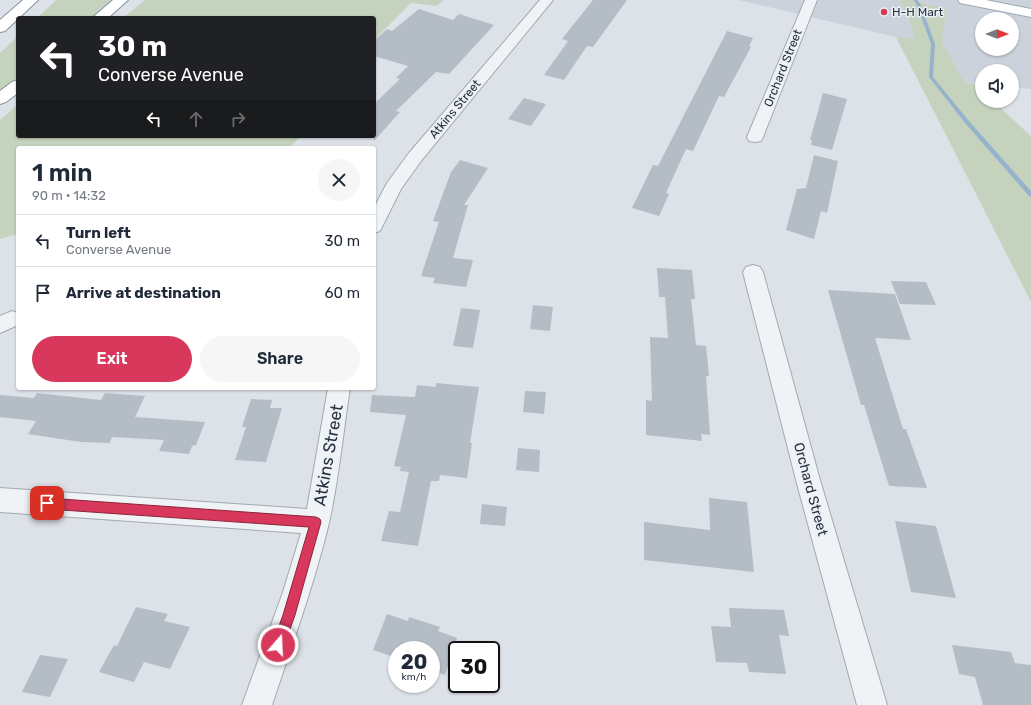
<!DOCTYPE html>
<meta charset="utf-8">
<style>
:root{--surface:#fff;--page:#f6f6f7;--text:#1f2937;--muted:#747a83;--line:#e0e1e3;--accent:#d7385b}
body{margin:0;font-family:Rubik,sans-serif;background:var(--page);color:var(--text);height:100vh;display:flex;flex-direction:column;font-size:15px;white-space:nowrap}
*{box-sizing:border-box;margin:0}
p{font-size:13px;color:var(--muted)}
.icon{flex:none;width:22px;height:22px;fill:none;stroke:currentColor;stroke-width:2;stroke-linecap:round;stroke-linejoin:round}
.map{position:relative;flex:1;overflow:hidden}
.drawer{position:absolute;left:16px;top:146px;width:360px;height:244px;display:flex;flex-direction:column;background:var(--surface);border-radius:4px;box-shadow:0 1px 3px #0004}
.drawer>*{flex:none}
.guide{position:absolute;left:16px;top:16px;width:360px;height:122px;border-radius:4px;box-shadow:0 1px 3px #0004;background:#202124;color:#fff;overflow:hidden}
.needle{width:26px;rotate:90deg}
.buttons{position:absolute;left:975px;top:12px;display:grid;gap:8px}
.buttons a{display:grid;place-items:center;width:44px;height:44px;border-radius:50%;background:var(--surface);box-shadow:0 1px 3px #0004;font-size:20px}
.speed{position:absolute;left:388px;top:641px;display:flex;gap:8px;font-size:20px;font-weight:700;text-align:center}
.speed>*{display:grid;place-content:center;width:52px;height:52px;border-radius:50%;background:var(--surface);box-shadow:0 1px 3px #0004;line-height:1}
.speed small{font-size:10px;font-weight:400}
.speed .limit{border:2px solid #111;border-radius:6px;background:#fff;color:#111}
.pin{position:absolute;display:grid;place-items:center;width:34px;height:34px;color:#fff;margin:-17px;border-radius:8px;box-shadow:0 2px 6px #0006}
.me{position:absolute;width:44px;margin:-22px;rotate:19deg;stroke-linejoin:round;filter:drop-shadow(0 0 3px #0008)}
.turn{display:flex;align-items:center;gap:14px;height:84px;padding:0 16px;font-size:18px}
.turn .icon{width:52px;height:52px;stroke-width:2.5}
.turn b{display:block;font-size:28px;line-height:34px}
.lanes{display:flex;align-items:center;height:38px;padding:0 16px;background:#0003;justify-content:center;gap:20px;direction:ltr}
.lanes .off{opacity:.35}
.round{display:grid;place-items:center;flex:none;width:42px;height:42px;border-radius:21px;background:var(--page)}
.overview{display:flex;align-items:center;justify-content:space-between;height:68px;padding:0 16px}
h1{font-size:24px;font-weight:600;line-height:30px}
.button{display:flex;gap:8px;margin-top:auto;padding:8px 16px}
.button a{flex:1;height:46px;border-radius:24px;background:var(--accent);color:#fff;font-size:16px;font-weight:600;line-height:46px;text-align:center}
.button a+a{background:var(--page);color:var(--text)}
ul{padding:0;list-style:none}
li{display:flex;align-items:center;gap:12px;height:52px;padding:0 16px;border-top:1px solid var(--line)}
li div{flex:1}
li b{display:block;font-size:15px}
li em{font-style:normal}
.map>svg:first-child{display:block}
.built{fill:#cbd2db;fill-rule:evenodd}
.green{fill:#c5d3be}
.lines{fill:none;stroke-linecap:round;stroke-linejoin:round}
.stream{fill:#96b3cb;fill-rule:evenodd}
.building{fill:#b4bcc6}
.street-casing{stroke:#a2a9b2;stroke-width:2}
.primary-casing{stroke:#9ca8b5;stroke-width:2}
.highway-casing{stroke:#8491a0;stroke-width:2}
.street{fill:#f0f3f6;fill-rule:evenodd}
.primary{fill:#fff;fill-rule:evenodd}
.highway{fill:#fff;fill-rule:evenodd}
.route{fill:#d7385b;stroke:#8c243b}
.poi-dot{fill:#d7385b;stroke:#edf1f6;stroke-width:1.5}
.labels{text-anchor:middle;stroke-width:3;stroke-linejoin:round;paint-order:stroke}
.far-poi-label{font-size:12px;fill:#263140;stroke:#edf1f6;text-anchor:start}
.far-street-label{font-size:12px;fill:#263140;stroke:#edf1f6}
.street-label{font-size:14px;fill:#263140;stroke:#edf1f6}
.near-street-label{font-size:17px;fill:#263140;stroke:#edf1f6}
</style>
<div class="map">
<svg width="1031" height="705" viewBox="0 0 1031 705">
<rect width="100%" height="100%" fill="#dde2e8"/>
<!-- built -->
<path class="built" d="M739,0H1031V89L1012,87V71H982V84L917,78L896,37ZM982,19H1012V49H982Z"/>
<!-- green -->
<g class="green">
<polygon points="56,0 112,0 90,18 37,18"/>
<polygon points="145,0 444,0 437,6 411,3 374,40 374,18 123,18"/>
<polygon points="900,0 910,0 946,9 942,42 964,82 974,84 982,91 982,101 993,101 1031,136 1031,302 896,37 914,39 909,18"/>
<polygon points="18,36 18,77 0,91 0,53"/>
<polygon points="18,104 18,136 301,136 289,148 18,148 18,234 0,239 0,120"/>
</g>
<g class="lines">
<!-- stream -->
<polygon class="stream" points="913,0 917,0 920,3 935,44 933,77 969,121 1031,191 1031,197 1029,196 965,123 929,77 931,44 916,3"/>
</g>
<!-- building -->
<g class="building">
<polygon points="593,0 627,0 593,47 587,46 564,80 544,75 568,41 562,39"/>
<polygon points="419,9 453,20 459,14 494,25 449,74 436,72 396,111 400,112 374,141 374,104 400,79 396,78 408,66 374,56 374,41 387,29 392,31"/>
<polygon points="727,31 753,38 749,46 751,47 724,97 719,96 693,151 686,149 666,193 669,194 659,216 632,208 653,165 658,166"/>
<polygon points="823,93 847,99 832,150 811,145 812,140 810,140"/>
<polygon points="524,98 546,104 531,126 508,119"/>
<polygon points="814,155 838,161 827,213 821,211 814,239 786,230 797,189 806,188"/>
<polygon points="460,160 488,168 464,205 468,205 453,258 473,260 466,287 433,283 435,278 421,276 439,222 433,221 451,172"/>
<polygon points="657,268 692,270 695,299 691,299 696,345 706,346 709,376 706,376 710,435 701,434 702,441 646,435 646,400 652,401 650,337 668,338 665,297 659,297"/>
<polygon points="891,281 926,282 936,305 900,304"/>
<polygon points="828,290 895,294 911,340 875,338 903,429 906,429 927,488 889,486 864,405 861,405"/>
<polygon points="533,305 553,307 550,331 530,329"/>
<polygon points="461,308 480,310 473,348 453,346"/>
<polygon points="436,383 479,387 470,443 472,443 467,478 440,475 439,481 431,481 418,546 381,541 389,511 400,512 409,472 400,471 401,467 394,466 406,415 370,412 372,395 415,397 417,385 436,387"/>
<polygon points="525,391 546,392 544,414 523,412"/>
<polygon points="37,393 101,400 105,393 145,396 135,417 205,422 196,445 192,446 189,454 159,451 164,440 112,437 110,443 81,442 28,434 36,421 0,417 0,395 34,398"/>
<polygon points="251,399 272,400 270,408 282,408 266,462 235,460 246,427 242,427"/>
<polygon points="518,448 540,450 539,472 516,470"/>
<polygon points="709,498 747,502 754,572 644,560 644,522 710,530"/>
<polygon points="482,504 507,507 505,526 480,524"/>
<polygon points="895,521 936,526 956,598 911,592"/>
<polygon points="136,607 168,614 164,621 190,627 170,669 144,662 134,682 99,672 114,645 117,646"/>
<polygon points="729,608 784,610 789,636 779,635 786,674 749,672 747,663 716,662 711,626 731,627"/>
<polygon points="387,614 408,621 409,617 440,627 438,631 457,638 445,675 431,670 431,650 397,650 397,658 373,650"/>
<polygon points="952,645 1011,652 1015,663 1031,665 1031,705 983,705 975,677 959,674"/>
<polygon points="40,655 68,659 50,697 22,692"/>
</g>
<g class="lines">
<!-- street casing -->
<g class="street-casing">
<g id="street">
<polygon points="540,0 553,0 421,161 401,189 380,231 374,233 374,208 387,183 409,153"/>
<polygon points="805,0 817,0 763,137 761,141 755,142 749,141 747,137"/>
<polygon points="753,265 760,267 763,272 820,480 887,705 857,705 796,480 743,272 746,267"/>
<polygon points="12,311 18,313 18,325 0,333 0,316"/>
<path d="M328,388H350C343,433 339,478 329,523C314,585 292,645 272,705H242L283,592L301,533L0,512V488L307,509Z"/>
</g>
</g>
<!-- primary casing -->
<g class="primary-casing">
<polygon id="primary" points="958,0 986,0 1031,9 1031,17 965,4 960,3"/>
</g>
<!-- highway casing -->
<g class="highway-casing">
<g id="highway">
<polygon points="23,0 38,0 5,31 0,32 0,20"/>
<polygon points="113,0 128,0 108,18 92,18"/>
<polygon points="18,80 18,93 6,102 0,104 0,91 12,82"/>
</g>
</g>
<!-- street -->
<use href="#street" class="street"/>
<!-- primary -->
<use href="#primary" class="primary"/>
<!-- highway -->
<use href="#highway" class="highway"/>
</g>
<!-- route -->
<polygon class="route" points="47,498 316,517 320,519 321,522 295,615 283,649 278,651 274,649 272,645 283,615 309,527 47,509 44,507 42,503 44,500"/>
<!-- markers -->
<circle class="poi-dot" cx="884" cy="12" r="4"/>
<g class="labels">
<!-- far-poi labels -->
<g class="far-poi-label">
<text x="892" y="16">H-H Mart</text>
</g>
<!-- far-street labels -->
<g class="far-street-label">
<text transform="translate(783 68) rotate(-68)" y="4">Orchard Street</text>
<text transform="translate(455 109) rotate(-50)" y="4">Atkins Street</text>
</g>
<!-- street labels -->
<g class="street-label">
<text transform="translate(811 489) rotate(75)" y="5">Orchard Street</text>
</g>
<!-- near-street labels -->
<g class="near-street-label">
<text transform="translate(328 455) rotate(-80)" y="6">Atkins Street</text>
</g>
</g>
</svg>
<div class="buttons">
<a><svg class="needle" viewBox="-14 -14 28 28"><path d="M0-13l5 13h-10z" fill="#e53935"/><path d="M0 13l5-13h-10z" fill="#747a83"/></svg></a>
<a><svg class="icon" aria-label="sound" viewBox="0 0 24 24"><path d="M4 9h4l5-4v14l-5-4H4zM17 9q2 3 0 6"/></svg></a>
</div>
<div class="speed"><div>20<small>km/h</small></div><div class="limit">30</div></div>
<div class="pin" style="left:47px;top:503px;background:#d93025"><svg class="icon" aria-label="arrive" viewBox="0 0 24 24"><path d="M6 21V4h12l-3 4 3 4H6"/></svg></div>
<svg class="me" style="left:278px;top:645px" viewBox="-20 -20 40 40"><circle r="17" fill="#d7385b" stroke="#fff" stroke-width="3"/><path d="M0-11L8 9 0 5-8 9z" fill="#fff"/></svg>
<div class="guide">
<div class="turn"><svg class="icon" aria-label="left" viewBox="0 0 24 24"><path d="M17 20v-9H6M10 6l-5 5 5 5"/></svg><div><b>30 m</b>Converse Avenue</div></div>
<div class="lanes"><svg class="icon" aria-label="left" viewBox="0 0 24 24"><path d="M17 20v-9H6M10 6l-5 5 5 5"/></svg><svg class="icon off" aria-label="ahead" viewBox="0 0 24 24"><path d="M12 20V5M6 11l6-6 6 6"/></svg><svg class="icon off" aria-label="right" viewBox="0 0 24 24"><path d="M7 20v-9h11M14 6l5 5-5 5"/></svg></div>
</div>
<section class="drawer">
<div class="overview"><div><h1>1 min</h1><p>90 m · 14:32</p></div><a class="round"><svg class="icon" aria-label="close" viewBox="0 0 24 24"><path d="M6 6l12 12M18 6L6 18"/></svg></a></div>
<ul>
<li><svg class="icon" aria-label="left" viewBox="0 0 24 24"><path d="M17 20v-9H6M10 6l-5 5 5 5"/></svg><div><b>Turn left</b><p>Converse Avenue</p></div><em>30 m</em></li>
<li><svg class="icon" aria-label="arrive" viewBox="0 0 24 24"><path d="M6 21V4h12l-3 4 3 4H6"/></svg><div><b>Arrive at destination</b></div><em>60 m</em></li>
</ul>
<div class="button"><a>Exit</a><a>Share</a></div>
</section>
</div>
